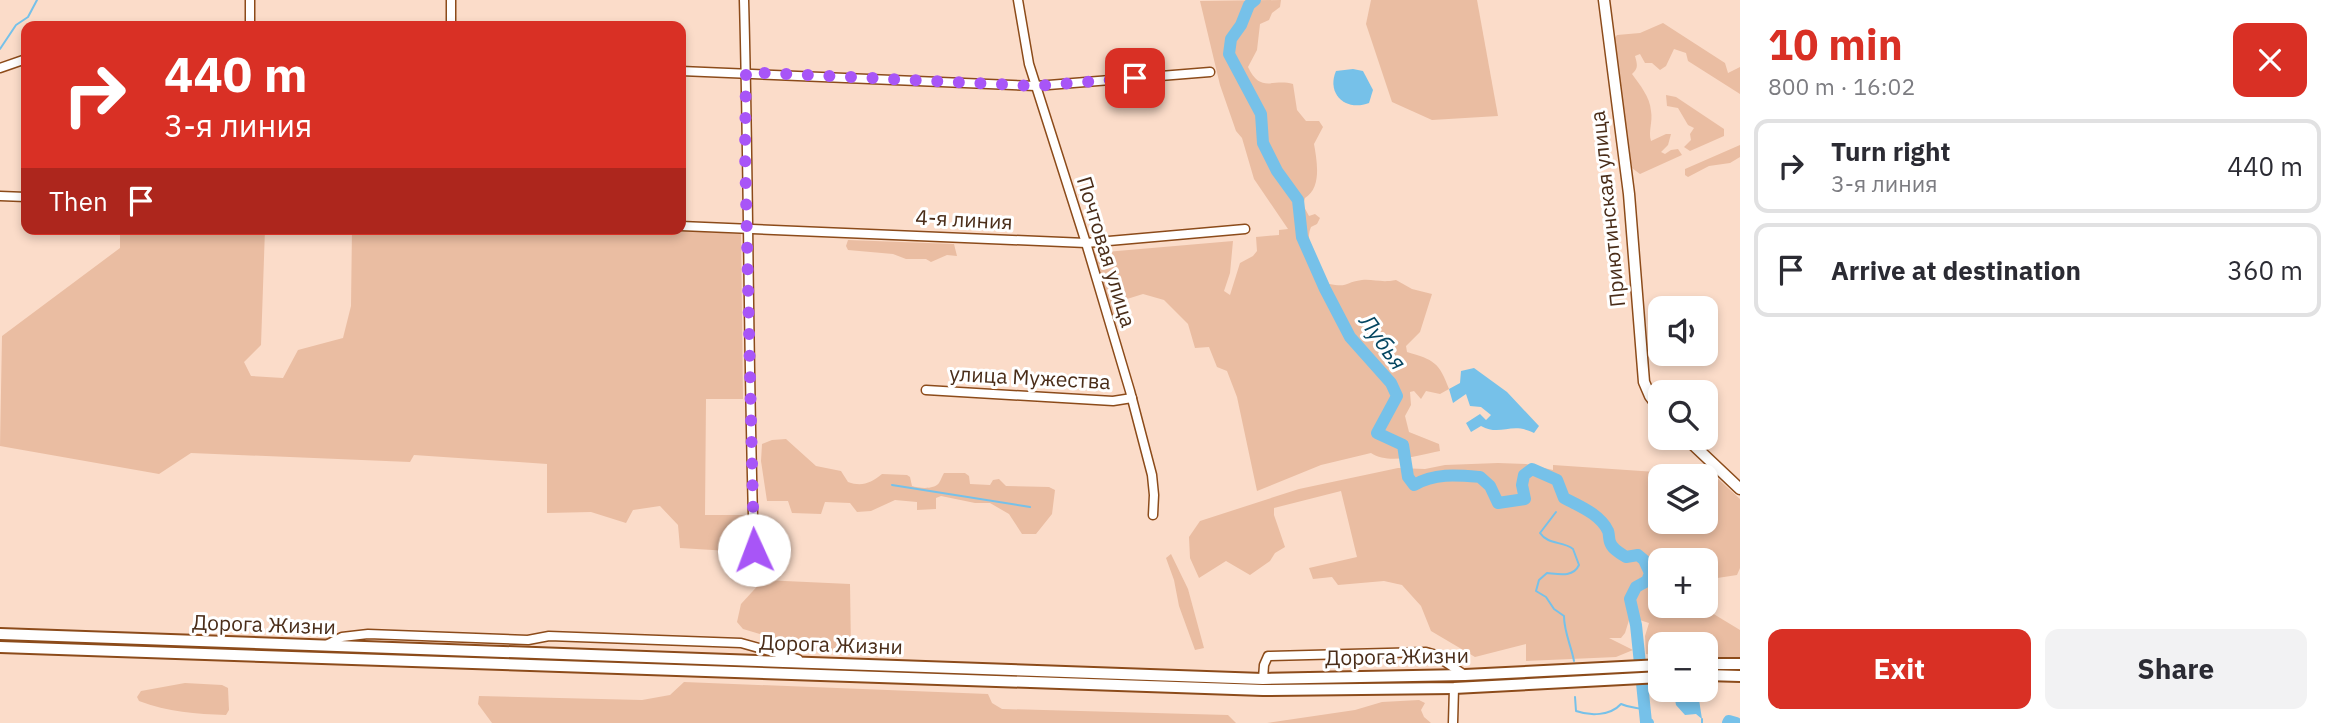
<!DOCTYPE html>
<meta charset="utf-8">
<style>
:root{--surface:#fff;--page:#f2f2f3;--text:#2b2b33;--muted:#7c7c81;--line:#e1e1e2;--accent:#d93025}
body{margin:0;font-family:"IBM Plex Sans",sans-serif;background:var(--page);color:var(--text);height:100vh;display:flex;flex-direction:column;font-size:26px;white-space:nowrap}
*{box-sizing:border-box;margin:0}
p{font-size:23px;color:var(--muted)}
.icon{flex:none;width:38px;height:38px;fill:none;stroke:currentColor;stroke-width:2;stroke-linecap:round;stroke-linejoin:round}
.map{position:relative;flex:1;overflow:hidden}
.sheet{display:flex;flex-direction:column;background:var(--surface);width:595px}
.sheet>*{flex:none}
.guide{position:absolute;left:21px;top:21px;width:665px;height:214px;border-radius:14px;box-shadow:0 4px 10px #0003;background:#d93025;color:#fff;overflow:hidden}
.controls{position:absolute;left:1648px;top:296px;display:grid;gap:14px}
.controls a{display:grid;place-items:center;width:70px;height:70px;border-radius:14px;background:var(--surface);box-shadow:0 4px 10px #0003;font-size:35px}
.pin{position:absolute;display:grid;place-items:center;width:60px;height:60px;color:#fff;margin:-30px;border-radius:14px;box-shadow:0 4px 10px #0006}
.me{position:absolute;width:77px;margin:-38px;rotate:358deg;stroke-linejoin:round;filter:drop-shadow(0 0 5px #0008)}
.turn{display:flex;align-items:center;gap:24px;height:147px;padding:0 28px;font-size:32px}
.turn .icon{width:91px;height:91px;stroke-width:2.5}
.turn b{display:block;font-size:49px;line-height:60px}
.then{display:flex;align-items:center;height:66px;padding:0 28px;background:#0003;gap:14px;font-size:26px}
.round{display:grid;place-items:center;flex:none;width:74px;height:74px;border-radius:14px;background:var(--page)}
.overview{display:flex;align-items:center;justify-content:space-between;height:119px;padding:0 28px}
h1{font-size:42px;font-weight:700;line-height:52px;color:var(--accent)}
.button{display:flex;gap:14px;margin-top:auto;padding:14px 28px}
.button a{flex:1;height:80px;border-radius:14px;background:var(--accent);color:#fff;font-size:28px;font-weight:700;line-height:80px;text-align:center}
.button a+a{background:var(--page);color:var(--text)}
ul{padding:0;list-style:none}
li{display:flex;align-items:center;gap:21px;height:94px;margin:0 14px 10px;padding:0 14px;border:4px solid var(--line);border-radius:14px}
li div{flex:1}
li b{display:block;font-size:26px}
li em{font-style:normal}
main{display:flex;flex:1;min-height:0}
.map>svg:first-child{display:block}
.green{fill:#eabda2;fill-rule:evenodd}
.water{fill:#76c1e9}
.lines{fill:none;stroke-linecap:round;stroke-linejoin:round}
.stream{stroke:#76c1e9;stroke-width:2}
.river{stroke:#76c1e9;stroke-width:12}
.minor-casing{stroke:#8c4b1a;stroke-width:11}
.tertiary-casing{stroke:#8c4b1a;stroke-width:13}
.secondary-casing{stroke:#8c4b1a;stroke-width:14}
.minor{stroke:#fff;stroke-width:8}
.tertiary{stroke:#fff;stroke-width:10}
.secondary{stroke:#fff;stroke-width:10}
.route{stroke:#a855f7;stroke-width:12;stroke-dasharray:0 21.6}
.labels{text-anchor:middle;stroke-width:6;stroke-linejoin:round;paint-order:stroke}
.street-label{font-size:21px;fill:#4a2d19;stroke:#fff}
.water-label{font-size:23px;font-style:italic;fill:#054661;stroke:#fff}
</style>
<main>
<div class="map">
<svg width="1740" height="723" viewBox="0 0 1740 723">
<rect width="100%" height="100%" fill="#fbdcc9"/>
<!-- green -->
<g class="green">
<path d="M1281,0L1280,7L1272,13L1269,20L1260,24L1257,50L1248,67C1261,94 1272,78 1293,84L1297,110L1306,121H1319L1323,127L1314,144C1317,161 1322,188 1305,198L1303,205L1309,216L1315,214L1320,218L1317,224L1311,227C1303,245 1321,268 1329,284C1349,288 1345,282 1362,280C1374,279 1381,283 1396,280L1412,289L1432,294L1420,332L1406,346L1407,352C1434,360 1439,362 1449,389L1440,394L1426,391L1421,399L1414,391L1410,392L1411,405L1405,416L1409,432L1439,444L1440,451C1420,455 1389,465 1371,453L1321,465L1257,491L1237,397L1227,371L1217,367L1209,347L1195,348L1188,324L1164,300L1143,294L1127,299L1114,317L1094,253L1233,241L1230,273L1224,291L1230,295L1240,263L1253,256L1257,251L1256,237L1279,235V230L1288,229L1254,179L1242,138L1236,131L1220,85L1200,1Z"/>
<polygon points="1371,0 1477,0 1498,116 1432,120 1392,102 1366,24"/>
<path d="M1663,23L1725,63L1728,73L1740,67V94L1688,61L1686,53L1674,49L1666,66L1660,70L1652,63H1645L1640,54L1635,56C1637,64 1639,68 1632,74C1640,85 1650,97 1651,111C1653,122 1648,131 1651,141L1666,134H1671L1668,145L1661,152L1665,154L1671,150L1678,149L1682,155L1640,174L1632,168L1614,39L1617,35L1640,33Z"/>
<polygon points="1666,95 1676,97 1724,129 1724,136 1690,151 1684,147 1691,140 1690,134 1694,128 1688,125 1678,108 1667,106"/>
<polygon points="1740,145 1740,157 1730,163 1709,166 1688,177 1685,175 1685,169"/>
<polygon points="120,229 265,229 261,345 244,362 251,376 283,378 298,350 343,338 351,306 352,229 649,229 741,234 743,399 706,399 705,515 745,515 745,552 680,548 678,525 660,506 633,510 626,523 591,512 547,513 547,464 414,455 410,462 191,453 159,474 0,446 2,336 120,248"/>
<polygon points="848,240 954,244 957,256 947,255 931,262 926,259 906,259 893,254 848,250 846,246"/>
<path d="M786,439L816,466L841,471L848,482C862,487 871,483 882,474L907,475L910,477L912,486C918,488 934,490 939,483C941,480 942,476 944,473H965L969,476L970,484L990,485L993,480L999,479L1006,486L1049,487L1055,490L1052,514L1036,534H1022L1009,514L990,503H975L941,496L936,498V509L917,510V502L895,500L871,511L857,512L850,503L825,502L821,514L792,513L788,501H767L761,461L762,444L772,440Z"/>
<path d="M1498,463L1526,464L1553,470V465L1715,476L1740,499V568L1737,575L1711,579L1706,583V560H1661V589L1651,574V581L1658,589L1654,602H1661V606H1706V601L1707,610L1740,630V659L1706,660V644H1661V656L1646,654L1645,636L1649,623L1630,617L1625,633L1621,638H1609L1633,650L1616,657L1526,661V644L1475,657L1431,631L1421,606L1402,585L1384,581L1338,585L1332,577L1313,579L1309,568L1357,557L1341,491L1274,508V515L1285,547L1275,553L1270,561L1250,575L1226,561L1199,578L1190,558L1189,537L1200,521L1299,489L1398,468L1425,469L1445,465ZM1661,476H1706V522H1661Z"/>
<polygon points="1171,554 1188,589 1204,648 1195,650 1179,606 1174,580 1166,558"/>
<polygon points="763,580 850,584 851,652 814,650 743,629 737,622 741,604"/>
<polygon points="684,682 988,694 992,703 1002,709 1228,715 1236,723 492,723 478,704 479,696 642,700 670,695"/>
<path d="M185,683L222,685L228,688L229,710L226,715C196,714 168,712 139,701L137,697L141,691Z"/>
<polygon points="1419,700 1425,703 1421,710 1424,717 1431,723 1267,723 1355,710 1382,702"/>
</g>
<!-- water -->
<g class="water">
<path d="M1353,69L1363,71L1373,90L1369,103C1346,112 1326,94 1336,71Z"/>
<path d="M1474,368L1507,392L1539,426L1534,433C1511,421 1501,437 1481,426L1471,432L1466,423L1480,414L1486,420L1491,415L1481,407L1470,406L1466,394L1453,403L1449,389L1460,383L1461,371Z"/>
<polygon points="1690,690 1698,693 1702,719 1696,714 1685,715 1676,705 1674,694"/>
</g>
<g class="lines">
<!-- stream -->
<g class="stream">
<polyline points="0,49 16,25 28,17 37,0"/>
<polyline points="892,485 1030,507"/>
<path d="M1556,512L1540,533C1548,545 1563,541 1573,549L1579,565C1573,578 1558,574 1547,573L1539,580L1536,591L1546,597L1554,609L1564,616C1564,632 1571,645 1574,661"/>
<path d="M1575,697L1576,711C1590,716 1610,716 1621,704C1632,709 1638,707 1646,710"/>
<polyline points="1702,719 1702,723"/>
</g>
<!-- river -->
<g class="river">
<path d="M1255,0L1249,5L1241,25L1231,39L1229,54L1261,114L1263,143L1277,171L1298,200L1302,237L1325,289L1350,337L1391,383L1397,396L1377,433L1403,445L1408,477L1414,485C1435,473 1456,475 1480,477L1490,486L1498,503L1525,499L1522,485L1524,475L1532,469L1557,480L1564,498C1579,506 1600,514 1608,531C1609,533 1609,540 1610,542C1612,549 1620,553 1626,557L1638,555L1644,560L1650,573L1647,581L1636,587L1630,599L1636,625L1646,722L1648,723"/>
<polyline points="1728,723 1729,721 1736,723"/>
</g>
<!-- minor casing -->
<g class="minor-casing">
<g id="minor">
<polyline points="250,0 250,26"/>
<polyline points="451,0 451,26"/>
<path d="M744,0C749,183 748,367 754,550L752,559"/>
<polyline points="1018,0 1029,64 1086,243 1130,391 1152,475 1154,495 1153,515"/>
<polyline points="0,68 26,59"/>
<polyline points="681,71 1036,86 1210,72"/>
<polyline points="0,196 26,197"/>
<polyline points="681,226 1086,243 1245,229"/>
<polyline points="926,390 1113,401 1132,398"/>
<polyline points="326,645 342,637 368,634 528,640 549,636 741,643 798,659"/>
<polyline points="1263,679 1264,665 1268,656 1426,652 1433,654 1465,675"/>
<polyline points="1453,723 1454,688"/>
</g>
</g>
<!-- tertiary casing -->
<g class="tertiary-casing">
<g id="tertiary">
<polyline points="1604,0 1629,194 1644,382 1650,396 1661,411"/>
<polyline points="1686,438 1740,489"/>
</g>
</g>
<!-- secondary casing -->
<g class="secondary-casing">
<g id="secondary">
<polyline points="0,634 1263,679 1465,675 1661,665"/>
<polyline points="0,647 1263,690 1454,688 1661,677"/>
<polyline points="1706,664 1740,664"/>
<polyline points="1706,675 1740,676"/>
</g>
</g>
<!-- minor -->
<use href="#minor" class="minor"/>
<!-- tertiary -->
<use href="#tertiary" class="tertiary"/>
<!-- secondary -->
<use href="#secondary" class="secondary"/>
</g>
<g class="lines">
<!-- route -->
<polyline class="route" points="754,550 745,152 746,72 1036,86 1135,78"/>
</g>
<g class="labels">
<!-- street labels -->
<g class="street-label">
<text transform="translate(1608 209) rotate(-96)" y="7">Приютинская улица</text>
<text transform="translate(964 220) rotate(3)" y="7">4-я линия</text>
<text transform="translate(1106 252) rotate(73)" y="7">Почтовая улица</text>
<text transform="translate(1030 378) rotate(3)" y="7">улица Мужества</text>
<text transform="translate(264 625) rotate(2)" y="7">Дорога Жизни</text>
<text transform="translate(831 645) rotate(2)" y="7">Дорога Жизни</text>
<text transform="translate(1397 657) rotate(-1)" y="7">Дорога Жизни</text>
</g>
<!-- water labels -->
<g class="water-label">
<text transform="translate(1383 342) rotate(54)" y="8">Лубья</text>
</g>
</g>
</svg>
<div class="controls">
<a><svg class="icon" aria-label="sound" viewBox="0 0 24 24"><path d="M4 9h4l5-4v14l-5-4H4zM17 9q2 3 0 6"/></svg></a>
<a><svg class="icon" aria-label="search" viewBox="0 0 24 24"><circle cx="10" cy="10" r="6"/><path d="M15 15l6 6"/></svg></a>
<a><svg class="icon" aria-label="layers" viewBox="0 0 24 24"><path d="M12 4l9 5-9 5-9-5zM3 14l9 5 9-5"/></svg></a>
<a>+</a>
<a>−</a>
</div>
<div class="pin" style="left:1135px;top:78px;background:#d93025"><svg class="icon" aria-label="arrive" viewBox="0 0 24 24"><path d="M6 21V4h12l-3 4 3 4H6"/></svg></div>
<svg class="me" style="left:754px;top:550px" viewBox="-20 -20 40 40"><circle r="19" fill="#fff"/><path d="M0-13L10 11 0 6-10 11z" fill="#a855f7"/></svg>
<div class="guide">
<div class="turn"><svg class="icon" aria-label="right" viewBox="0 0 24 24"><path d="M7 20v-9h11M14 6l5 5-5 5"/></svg><div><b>440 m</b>3-я линия</div></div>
<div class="then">Then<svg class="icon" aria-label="arrive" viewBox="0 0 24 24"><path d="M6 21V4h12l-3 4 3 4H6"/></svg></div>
</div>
</div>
<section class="sheet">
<div class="overview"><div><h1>10 min</h1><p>800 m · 16:02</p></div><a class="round" style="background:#d93025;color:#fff"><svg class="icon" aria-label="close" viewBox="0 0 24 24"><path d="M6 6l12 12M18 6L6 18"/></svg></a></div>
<ul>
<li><svg class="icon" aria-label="right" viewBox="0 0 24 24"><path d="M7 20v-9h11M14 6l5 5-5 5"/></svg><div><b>Turn right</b><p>3-я линия</p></div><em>440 m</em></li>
<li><svg class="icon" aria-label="arrive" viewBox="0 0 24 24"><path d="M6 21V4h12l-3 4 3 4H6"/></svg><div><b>Arrive at destination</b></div><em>360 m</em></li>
</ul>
<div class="button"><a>Exit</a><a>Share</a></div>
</section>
</main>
